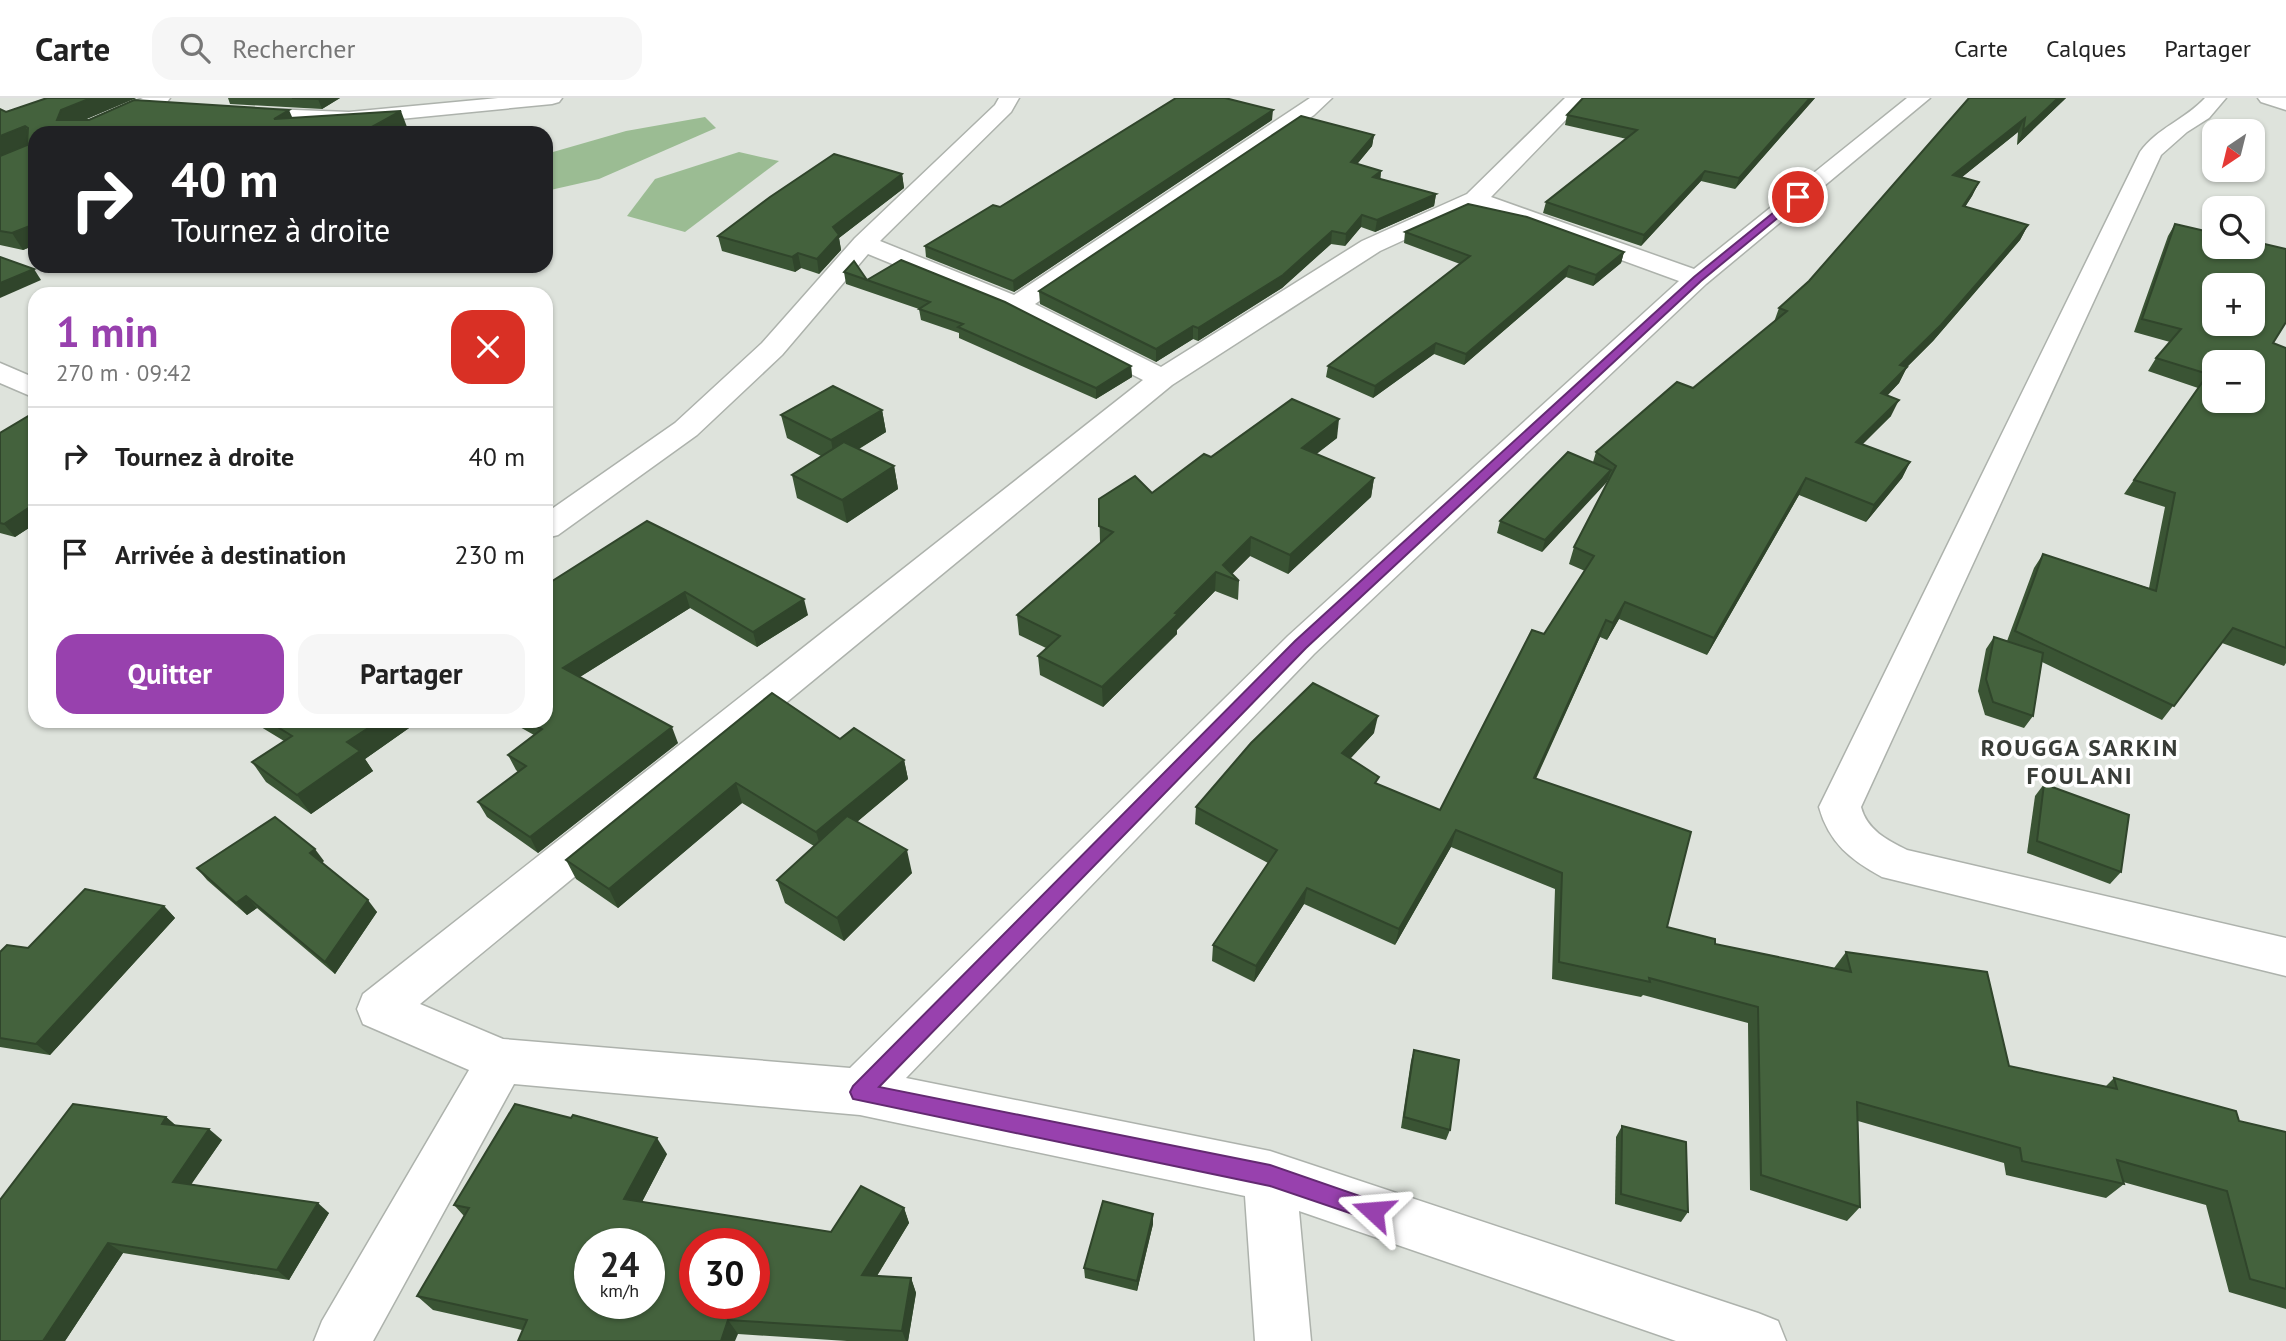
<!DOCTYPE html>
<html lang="fr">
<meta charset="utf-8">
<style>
:root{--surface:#fff;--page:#f6f6f6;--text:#222;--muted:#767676;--line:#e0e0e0;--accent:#9841ae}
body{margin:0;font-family:"PT Sans",sans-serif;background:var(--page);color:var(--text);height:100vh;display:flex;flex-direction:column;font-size:26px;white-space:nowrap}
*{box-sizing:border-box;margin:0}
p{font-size:23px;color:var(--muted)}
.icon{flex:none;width:38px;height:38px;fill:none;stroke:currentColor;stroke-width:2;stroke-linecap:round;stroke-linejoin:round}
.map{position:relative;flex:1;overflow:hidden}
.drawer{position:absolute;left:28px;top:189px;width:525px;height:441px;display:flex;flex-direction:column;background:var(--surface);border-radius:21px;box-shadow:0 2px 5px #0004}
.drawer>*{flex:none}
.banner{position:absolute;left:28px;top:28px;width:525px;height:147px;border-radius:21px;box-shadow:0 2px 5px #0004;background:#202124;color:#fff;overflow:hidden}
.needle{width:46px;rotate:215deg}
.buttons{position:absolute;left:2202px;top:21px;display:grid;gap:14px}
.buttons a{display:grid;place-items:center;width:63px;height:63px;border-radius:14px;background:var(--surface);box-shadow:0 2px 5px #0004;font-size:35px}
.speed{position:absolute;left:574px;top:1130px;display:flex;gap:14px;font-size:35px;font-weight:700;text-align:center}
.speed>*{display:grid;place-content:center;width:91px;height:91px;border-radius:50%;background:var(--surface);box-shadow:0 2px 5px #0004;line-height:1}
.speed small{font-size:18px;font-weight:400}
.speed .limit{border:10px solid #d22;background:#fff;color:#111}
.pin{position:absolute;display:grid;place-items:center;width:60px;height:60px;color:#fff;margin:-30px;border:4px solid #fff;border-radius:50%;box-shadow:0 2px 7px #0007}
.me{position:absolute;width:77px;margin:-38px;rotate:289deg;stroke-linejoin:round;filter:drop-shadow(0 0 5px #0008)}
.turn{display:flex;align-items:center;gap:24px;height:147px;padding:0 28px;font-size:32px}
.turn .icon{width:91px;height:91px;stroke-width:2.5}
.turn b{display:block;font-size:49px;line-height:60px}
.round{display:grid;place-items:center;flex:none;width:74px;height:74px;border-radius:21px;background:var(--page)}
.head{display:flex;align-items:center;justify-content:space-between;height:119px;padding:0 28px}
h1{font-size:42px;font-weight:600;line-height:52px;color:var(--accent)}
.cta{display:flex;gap:14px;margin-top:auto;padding:14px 28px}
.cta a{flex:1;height:80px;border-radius:21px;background:var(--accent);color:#fff;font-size:28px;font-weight:600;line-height:80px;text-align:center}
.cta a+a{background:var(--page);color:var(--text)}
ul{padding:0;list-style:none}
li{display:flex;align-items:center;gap:21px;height:98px;padding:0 28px;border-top:2px solid var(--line)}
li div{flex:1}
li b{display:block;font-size:26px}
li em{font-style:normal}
header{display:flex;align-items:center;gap:42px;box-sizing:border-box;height:98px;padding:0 35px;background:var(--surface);border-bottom:2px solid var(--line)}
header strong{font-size:33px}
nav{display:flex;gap:38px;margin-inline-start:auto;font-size:24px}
.search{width:490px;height:63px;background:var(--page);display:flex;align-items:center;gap:18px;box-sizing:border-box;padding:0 24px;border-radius:21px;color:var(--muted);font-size:26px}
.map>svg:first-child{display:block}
.water{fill:#9bbc93}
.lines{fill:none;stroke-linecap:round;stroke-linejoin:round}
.minor-casing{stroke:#adb2ac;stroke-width:3}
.minor{fill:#fff;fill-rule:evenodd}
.wall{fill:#3a5434}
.shaded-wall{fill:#30452b}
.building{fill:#44623d;stroke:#30452b;stroke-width:2;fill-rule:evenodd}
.route{fill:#9841ae;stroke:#632a71;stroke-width:2}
.labels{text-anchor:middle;stroke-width:7;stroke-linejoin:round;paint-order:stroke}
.district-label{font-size:24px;font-weight:bold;letter-spacing:2px;fill:#383c37;stroke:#fff}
</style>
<header>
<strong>Carte</strong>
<div class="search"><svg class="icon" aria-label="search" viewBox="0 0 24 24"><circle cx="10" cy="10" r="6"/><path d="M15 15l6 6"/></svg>Rechercher</div>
<nav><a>Carte</a><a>Calques</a><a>Partager</a></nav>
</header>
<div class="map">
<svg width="2286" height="1243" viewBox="0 0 2286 1243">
<rect width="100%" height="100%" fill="#dee3dc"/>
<!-- water -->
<g class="water">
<polygon points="705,19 716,30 599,81 546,93 546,56 626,33"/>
<polygon points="739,54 779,63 685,134 627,118 655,81"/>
</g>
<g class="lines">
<!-- minor casing -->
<g class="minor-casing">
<g id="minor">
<polygon points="143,0 170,0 167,4 97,35 68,35 71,30"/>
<polygon points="498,0 562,0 559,4 552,6 349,26 241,22 234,20 231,16 234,12 241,10 349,14"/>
<path d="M999,0H1019L1011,14L880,143L1014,197L1310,0H1332L1314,17L1035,206L1161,269L1362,143L1467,96L1565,0H1587L1491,99L1694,171L1907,0H1930L1706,186L1314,556L906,980L1270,1053L1758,1215L1778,1223L1786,1243H1676L1299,1113L1311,1243H1255L1245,1098L860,1017L514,986L373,1243H314L322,1223L469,972L363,926L357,911L363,896L1143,282L1007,213L868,156L782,257L697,337L558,437L546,440V415L675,325L762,245L855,140L995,7ZM1476,109L1679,183L1288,538L850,970L503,941L420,906L1172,287L1380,153Z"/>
<path d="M2205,0H2226L2209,20L2187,34L2161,57L1861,709C1867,732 1887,742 1907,752L2286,840V878L1882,779C1851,762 1829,745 1819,709L2140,54C2157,30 2186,21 2205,0Z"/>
<polygon points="2258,0 2286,0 2286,12 2261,4"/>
<polygon points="0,265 35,280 35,300 0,285"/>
</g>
</g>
<!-- minor -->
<use href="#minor" class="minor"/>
</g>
<!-- wall -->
<g class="wall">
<polygon points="47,0 136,0 84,22 293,20 407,29 396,35 35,35 35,147 23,152 0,147 0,58 6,14"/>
<polygon points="228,0 340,0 322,11 230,6"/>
<polygon points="1583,0 1815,0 1735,91 1701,83 1641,148 1543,115 1546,104 1627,41 1565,27 1567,17"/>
<polygon points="1969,0 2066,0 2017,47 2018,34 1962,79 1979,84 1972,98 1965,109 2028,127 2020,142 1933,243 1907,269 1899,285 1887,298 1891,318 1862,346 1910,364 1902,380 1866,424 1799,397 1707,557 1619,521 1607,542 1600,539 1536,681 1667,829 1715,846 1834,870 1846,854 2009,968 2105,989 2114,980 2239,1023 2286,1034 2286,1211 2229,1194 2206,1107 2123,1084 2124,1086 2106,1100 2006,1077 2004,1065 1858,1023 1860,1109 1847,1123 1750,1092 1748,925 1643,897 1641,899 1552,881 1555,791 1451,749 1395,847 1304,806 1254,884 1212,863 1213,847 1268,765 1195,726 1196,709 1374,635 1350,660 1377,686 1440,712 1544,536 1585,473 1569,466 1574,449 1609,383 1608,382 1542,454 1497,435 1500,423 1593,364 1596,354 1693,290 1774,224 1779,210 1809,183"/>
<polygon points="1272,22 1014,194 926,159 925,148 1000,109"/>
<polygon points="1374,37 1372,48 1357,66 1381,73 1380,81 1436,96 1434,108 1375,134 1361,129 1345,148 1331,146 1282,190 1198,243 1193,241 1156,264 1040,206 1039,193"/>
<polygon points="902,76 904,90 839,140 841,152 819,176 801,170 795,174 722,153 718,138"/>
<polygon points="2175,126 2273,245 2286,250 2286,565 2284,568 2222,545 2162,622 2042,564 2033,618 2024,630 1985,617 1978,593 1986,551 1994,539 2007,543 2034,470 2043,456 2149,490 2165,409 2124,396 2198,290 2148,273 2156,260 2170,244 2134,234 2168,138"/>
<polygon points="1405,134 1624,154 1621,165 1593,188 1566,179 1464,267 1434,256 1373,300 1326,279 1328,268 1460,166 1404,145"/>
<polygon points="844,174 1131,268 1132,279 1096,301 959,240 959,235 921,222 919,211 846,186"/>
<polygon points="882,312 886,334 859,351 894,368 898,391 847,425 797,400 792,377 821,358 787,340 781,317"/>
<polygon points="35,314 35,426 15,439 0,435 0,335"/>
<polygon points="1337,340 1316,356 1374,380 1371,399 1288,476 1250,458 1232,476 1239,483 1238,502 1215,493 1177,532 1177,536 1103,609 1040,577 1038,558 1046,550 1019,537 1017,517 1100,445 1099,401 1152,395 1211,359"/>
<polygon points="647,423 808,517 757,549 690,510 580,579 678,645 538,755 487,719 478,704 518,674 516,672 508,657 534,637 509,623 546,623"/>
<polygon points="772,595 840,641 904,662 908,681 857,724 912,775 844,843 785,805 777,782 814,748 742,705 618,810 576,781 566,762"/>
<polygon points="251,623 419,623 365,661 373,673 311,716 266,684 252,664 284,643"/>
<polygon points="2044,686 2121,774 2110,786 2027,755 2035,698"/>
<polygon points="324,763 322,764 377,814 335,876 257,810 247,817 207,782 197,770"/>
<polygon points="164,808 175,820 50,957 0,949 0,854 28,850"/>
<polygon points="1414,952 1450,1032 1446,1042 1401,1030 1411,963"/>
<polygon points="166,1019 175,1027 222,1042 191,1086 329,1115 289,1182 123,1155 65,1243 0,1243"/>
<polygon points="1622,1028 1688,1114 1681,1124 1615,1106 1616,1039"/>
<polygon points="667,1056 642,1104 831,1134 904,1110 909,1125 877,1178 911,1180 916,1195 908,1243 847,1243 738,1236 522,1232 433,1212 417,1198 464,1118 454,1107"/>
<polygon points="1153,1116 1153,1126 1137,1193 1085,1180 1084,1170"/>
</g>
<!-- shaded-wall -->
<g class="shaded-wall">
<polygon points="91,0 136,0 70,28 57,22 61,12"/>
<polygon points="320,0 340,0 322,11 318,1"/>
<polygon points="1810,0 1815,0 1735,91 1739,80"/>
<polygon points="2058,0 2066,0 2017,47 2023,33"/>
<polygon points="289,12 296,28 274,21"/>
<polygon points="1273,12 1272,22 1014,194 1013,183"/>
<polygon points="401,13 407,29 396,35 361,35"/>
<polygon points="2025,20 2018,34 1946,92 1953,77"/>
<polygon points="25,28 34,44 0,58 0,38"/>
<polygon points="1374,37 1372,48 1349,76 1351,64"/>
<polygon points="1381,73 1380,85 1373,79"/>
<polygon points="1705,73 1701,83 1641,148 1644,137"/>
<polygon points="902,76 904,90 839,140 841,152 819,176 817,161 833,129"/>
<polygon points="1979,84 1972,98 1956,123 1963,108"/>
<polygon points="1436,96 1434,108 1375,134 1377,122"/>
<polygon points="1362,117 1361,129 1345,148 1346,136"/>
<polygon points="35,126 35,147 23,152 12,135"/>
<polygon points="2028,127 2020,142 1933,243 1893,283 1900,267"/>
<polygon points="1332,133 1331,146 1282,190 1198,243 1198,230"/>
<polygon points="1624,154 1621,165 1593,188 1596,177"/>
<polygon points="798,155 801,170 795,174 792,159"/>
<polygon points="1569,168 1566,179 1464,267 1466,256"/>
<polygon points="34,171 41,182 0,200 0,185"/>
<polygon points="1193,228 1193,241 1156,264 1156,251"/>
<polygon points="1436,245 1434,256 1373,300 1375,288"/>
<polygon points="1131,268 1132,279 1096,301 1096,290"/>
<polygon points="1907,269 1899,285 1874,311 1881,295"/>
<polygon points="1899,302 1891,318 1848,361 1856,344"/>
<polygon points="882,312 886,334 835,365 831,342"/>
<polygon points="1339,321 1337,340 1300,369 1302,350"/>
<polygon points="1910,364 1902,380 1866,424 1874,407"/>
<polygon points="894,368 898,391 847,425 842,402"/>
<polygon points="1611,372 1607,384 1542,454 1545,442"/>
<polygon points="1374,380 1371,399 1288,476 1290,457"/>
<polygon points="1806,380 1799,397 1707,557 1714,540"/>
<polygon points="33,407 35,409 35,426 15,439 4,426"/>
<polygon points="1251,439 1250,458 1229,479 1223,467"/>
<polygon points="1216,474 1215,493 1177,532 1177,536 1103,609 1102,589"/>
<polygon points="685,494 690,510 570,585 563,570"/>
<polygon points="804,501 808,517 757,549 753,534"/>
<polygon points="1625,504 1619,521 1607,542 1613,525"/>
<polygon points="1606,522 1600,539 1528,697 1534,680"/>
<polygon points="1378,618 1374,635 1340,672 1342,655"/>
<polygon points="379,623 419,623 365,661 373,673 311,716 297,697 347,644"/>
<polygon points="672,629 678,645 538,755 530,739"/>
<polygon points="904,662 908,681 822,753 816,734"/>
<polygon points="736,685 742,705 618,810 609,791"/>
<polygon points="1456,732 1451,749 1395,847 1399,831"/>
<polygon points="315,751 324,763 319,767 310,755"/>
<polygon points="907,752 912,775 844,843 837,820"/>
<polygon points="1307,790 1304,806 1254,884 1256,868"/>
<polygon points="246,798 257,810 247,817 236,805"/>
<polygon points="368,802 377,814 335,876 325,864"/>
<polygon points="164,808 175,820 50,957 36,946"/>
<polygon points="166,1019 179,1030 162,1026"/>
<polygon points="209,1031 222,1042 186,1094 173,1084"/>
<polygon points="657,1040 667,1056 635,1117 624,1101"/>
<polygon points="318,1105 329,1115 289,1182 277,1172"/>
<polygon points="904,1110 909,1125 868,1192 862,1177"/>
<polygon points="1153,1116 1153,1126 1137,1193 1137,1183"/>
<polygon points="108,1145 123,1155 65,1243 43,1243"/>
<polygon points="911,1180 916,1195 908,1243 906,1243 902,1233"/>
<polygon points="728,1222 738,1236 735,1243 721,1243"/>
</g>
<!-- building -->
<g class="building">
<polygon points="47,0 91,0 61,12 57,22 89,22 134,2 289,12 274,21 401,13 361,35 35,35 35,126 12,135 0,133 0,58 27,47 28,30 25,28 0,38 0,11 6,14"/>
<polygon points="292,0 320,0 318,1"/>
<polygon points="1176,0 1225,0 1273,12 1013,183 925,148 993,107 1000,109"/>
<polygon points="1583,0 1810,0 1739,80 1705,73 1644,137 1546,104 1637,32 1567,17"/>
<polygon points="1969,0 2058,0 2023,33 2025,20 1953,77 1979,84 1963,108 2028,127 1941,227 1900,267 1907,269 1881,295 1899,302 1856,344 1910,364 1874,407 1806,380 1714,540 1625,504 1613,525 1606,522 1534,680 1691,734 1667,829 1715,841 1715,846 1851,874 1846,854 1987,874 2009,968 2117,991 2114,980 2236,1013 2239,1023 2286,1034 2286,1191 2250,1181 2227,1093 2117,1062 2124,1086 2022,1063 2020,1050 1857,1004 1860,1109 1761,1077 1758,909 1649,880 1650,884 1559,864 1562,775 1456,732 1399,831 1307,790 1256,868 1213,847 1277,752 1196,709 1251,645 1313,585 1378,618 1342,655 1379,679 1375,685 1440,712 1532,532 1544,536 1594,458 1574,449 1616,368 1596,354 1677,284 1693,290 1787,213 1779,210 1809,183"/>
<polygon points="1301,18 1374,37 1351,64 1381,73 1373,79 1436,96 1377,122 1362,117 1346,136 1332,133 1283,177 1198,230 1193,228 1156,251 1039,193"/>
<polygon points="834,56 902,76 833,129 839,137 817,161 798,155 792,159 718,138 770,99"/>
<polygon points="1468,106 1527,119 1624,154 1596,177 1569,168 1466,256 1436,245 1375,288 1328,268 1470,158 1405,134"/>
<path d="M2175,126L2214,135V149H2252V143L2286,151V224L2273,245L2286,250V550L2233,530L2174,608L2015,533L2043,456L2156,493L2175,395L2134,382L2208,276L2156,260L2181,231L2142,221ZM2214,187H2252V226H2214ZM2214,264H2252V303H2214Z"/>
<polygon points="0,159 34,171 0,185"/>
<polygon points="901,162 1005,204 1131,268 1096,290 958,229 963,226 919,211 930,204 844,174 854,163 867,182"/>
<polygon points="833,288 882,312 831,342 781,317"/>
<polygon points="1292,301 1339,321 1302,350 1374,380 1290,457 1251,439 1223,467 1239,483 1216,474 1175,515 1178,516 1102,589 1038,558 1060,538 1017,517 1113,434 1099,428 1099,401 1135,378 1152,395 1204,356 1211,359"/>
<polygon points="35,314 35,407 33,407 4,426 0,425 0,335"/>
<polygon points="844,344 894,368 842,402 792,377"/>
<polygon points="1568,354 1611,372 1545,442 1500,423"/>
<polygon points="647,423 804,501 753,534 685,494 563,570 672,629 530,739 478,704 526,668 508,657 542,631 528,623 546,623 546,487"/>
<polygon points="1994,539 2043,555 2033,618 1993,604 1986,581"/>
<polygon points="772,595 840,641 854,630 904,662 816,734 736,685 609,791 566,762"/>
<polygon points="268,623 379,623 347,644 360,653 297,697 252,664 292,638"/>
<polygon points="2044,686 2129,717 2121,774 2037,743"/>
<polygon points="847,718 907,752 837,820 777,782"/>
<polygon points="275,719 315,751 310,755 368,802 325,864 246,798 236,805 197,770"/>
<polygon points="85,791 164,808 36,946 0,940 0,854 7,847 28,850"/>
<polygon points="1414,952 1459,962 1450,1032 1404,1019"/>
<polygon points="73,1006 166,1019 162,1026 209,1031 173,1084 318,1105 277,1172 108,1145 43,1243 0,1243 0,1102"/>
<path d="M515,1006L571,1020L573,1017L657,1040L624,1101L831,1134L861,1088L904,1110L862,1177L911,1180L902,1233L728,1222L721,1243H518L527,1222L417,1198L469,1110L454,1107ZM590,1146H649V1206H590ZM695,1146H754V1206H695Z"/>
<polygon points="1622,1028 1686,1044 1688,1114 1621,1096"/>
<polygon points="1103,1103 1153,1116 1137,1183 1084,1170"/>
</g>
<!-- route -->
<polygon class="route" points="1795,97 1803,99 1701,183 1306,550 879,989 1270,1067 1380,1105 1384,1113 1380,1120 1373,1123 1270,1088 853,1001 850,994 853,988 1295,543 1694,179"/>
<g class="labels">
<!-- district labels -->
<g class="district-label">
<text x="2080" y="658">ROUGGA SARKIN<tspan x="2080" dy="28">FOULANI</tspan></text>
</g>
</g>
</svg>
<div class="buttons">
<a><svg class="needle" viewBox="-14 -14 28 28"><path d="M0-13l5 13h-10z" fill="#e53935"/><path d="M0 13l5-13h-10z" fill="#767676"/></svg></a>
<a><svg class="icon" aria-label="search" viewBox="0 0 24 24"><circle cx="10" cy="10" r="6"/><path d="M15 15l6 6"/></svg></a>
<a>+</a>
<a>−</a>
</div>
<div class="speed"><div>24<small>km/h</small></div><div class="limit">30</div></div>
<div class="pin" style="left:1798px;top:99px;background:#d93025"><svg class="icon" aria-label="arrive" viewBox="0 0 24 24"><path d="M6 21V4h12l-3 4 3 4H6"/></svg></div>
<svg class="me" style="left:1373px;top:1113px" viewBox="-20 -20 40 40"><path d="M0-17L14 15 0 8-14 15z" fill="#9841ae" stroke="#fff" stroke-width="4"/></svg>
<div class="banner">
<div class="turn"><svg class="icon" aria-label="right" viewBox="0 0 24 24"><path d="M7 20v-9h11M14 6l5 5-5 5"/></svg><div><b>40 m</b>Tournez à droite</div></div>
</div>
<section class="drawer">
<div class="head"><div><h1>1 min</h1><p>270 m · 09:42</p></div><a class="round" style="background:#d93025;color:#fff"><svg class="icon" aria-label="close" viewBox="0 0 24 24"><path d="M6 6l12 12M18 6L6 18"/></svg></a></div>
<ul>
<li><svg class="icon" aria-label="right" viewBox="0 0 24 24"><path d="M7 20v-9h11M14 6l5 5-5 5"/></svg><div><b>Tournez à droite</b></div><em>40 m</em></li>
<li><svg class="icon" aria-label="arrive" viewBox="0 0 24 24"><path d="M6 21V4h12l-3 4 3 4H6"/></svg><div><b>Arrivée à destination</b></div><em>230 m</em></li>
</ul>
<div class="cta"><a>Quitter</a><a>Partager</a></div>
</section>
</div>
